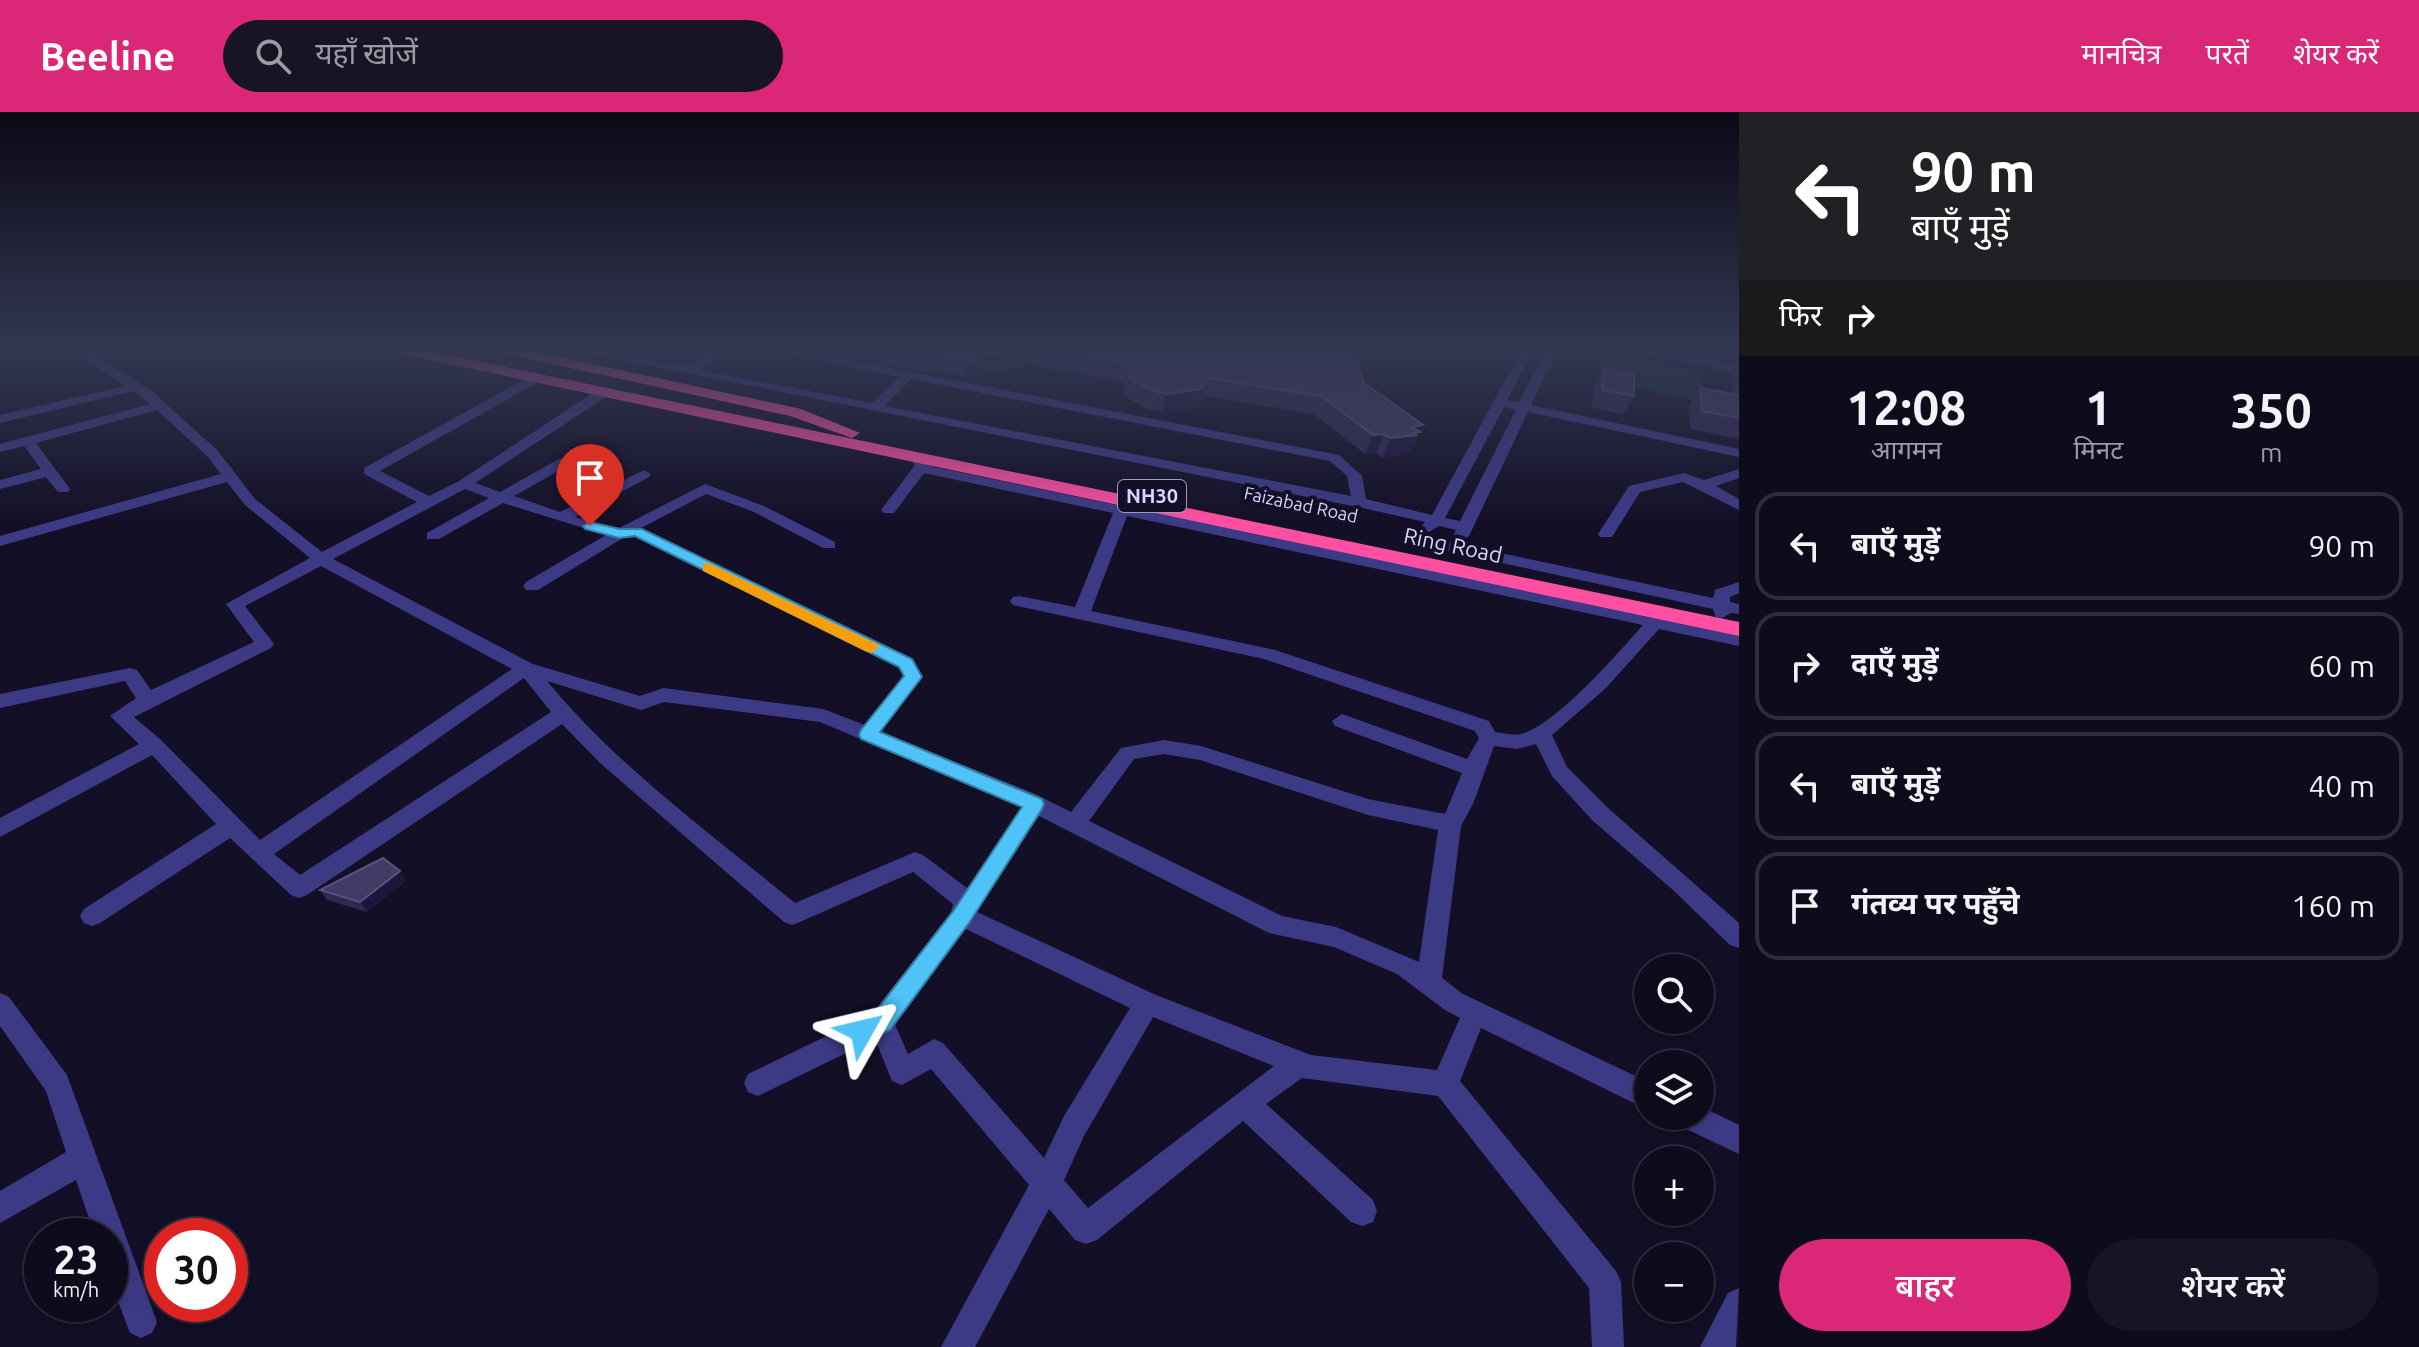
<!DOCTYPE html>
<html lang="hi">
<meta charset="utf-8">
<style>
:root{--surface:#0e0b1c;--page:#171425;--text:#f1f3f6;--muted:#9b9ba3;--line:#2e2b3b;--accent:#db2777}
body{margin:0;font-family:Ubuntu,"Noto Sans Devanagari",sans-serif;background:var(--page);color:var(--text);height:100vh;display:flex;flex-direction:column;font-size:30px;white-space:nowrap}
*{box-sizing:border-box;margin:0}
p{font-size:26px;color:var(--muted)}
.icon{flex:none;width:44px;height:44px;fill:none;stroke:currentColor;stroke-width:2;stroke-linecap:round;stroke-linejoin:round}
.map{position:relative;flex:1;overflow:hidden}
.side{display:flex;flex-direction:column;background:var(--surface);width:680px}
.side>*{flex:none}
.hud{background:#202124;color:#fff;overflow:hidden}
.tools{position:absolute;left:1634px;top:842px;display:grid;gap:16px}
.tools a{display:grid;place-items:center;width:80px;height:80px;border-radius:50%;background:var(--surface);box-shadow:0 4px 12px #0003,0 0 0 2px var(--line);font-size:40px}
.speed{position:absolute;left:24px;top:1106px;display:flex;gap:16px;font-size:40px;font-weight:700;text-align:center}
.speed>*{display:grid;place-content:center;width:104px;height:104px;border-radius:50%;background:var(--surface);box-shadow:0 4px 12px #0003,0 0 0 2px var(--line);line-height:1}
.speed small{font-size:20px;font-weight:400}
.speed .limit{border:12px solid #d22;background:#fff;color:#111}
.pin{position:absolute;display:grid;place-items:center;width:68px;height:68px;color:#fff;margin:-82px -34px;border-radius:50% 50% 50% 0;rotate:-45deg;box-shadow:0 0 8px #0007}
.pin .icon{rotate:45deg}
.me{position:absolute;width:88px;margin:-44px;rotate:53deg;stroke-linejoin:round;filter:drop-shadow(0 0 6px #0008)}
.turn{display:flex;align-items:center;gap:28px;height:168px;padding:0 40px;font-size:36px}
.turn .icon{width:104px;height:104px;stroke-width:2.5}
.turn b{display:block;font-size:56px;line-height:68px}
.then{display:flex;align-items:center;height:76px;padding:0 40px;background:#0003;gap:16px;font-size:30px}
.eta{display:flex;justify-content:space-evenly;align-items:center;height:136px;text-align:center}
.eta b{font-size:48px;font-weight:600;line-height:56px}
.button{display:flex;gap:16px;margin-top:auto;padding:16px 40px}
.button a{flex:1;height:92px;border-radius:48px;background:var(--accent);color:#fff;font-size:32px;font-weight:600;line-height:92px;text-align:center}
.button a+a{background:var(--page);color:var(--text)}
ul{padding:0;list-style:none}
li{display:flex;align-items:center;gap:24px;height:108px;margin:0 16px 12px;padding:0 24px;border:4px solid var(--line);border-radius:24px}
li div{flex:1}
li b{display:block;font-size:30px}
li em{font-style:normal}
header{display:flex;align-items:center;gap:48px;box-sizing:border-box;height:112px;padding:0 40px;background:var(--accent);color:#fff}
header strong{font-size:38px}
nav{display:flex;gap:44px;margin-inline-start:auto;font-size:28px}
.search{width:560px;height:72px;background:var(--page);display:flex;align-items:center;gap:20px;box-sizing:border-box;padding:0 28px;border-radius:44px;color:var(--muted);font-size:30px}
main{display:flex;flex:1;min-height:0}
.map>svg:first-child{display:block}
.green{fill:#12302f}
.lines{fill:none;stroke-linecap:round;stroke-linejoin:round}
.minor{fill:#3d3a85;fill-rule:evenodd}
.highway{fill:#ff4fa3;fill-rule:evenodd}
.wall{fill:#312854}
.shaded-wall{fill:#1d163a}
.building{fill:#433a66;stroke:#5a527e;stroke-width:2}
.route{fill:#4fc3f7;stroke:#337fa1;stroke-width:2}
.slow{fill:#f59e0b}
.labels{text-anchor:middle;stroke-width:8;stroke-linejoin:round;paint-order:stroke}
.far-street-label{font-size:18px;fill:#d9d4ff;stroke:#130f26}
.shield{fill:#130f26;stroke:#9e99be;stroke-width:2}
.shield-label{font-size:20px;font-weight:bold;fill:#d9d4ff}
.street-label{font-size:22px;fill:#d9d4ff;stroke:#130f26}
</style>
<header>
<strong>Beeline</strong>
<div class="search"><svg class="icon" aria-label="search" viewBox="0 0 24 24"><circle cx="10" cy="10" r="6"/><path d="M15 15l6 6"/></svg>यहाँ खोजें</div>
<nav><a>मानचित्र</a><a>परतें</a><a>शेयर करें</a></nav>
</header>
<main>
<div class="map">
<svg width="1739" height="1235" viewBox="0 0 1739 1235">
<rect width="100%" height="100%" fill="#130f26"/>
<!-- green -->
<polygon class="green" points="1604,240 1703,260 1701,290 1598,268"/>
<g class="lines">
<!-- minor -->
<g class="minor">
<path d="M70,237H85L152,279L218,339L255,387L322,440L417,390L364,362V356L532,263H540V269L380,359L429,384L459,369L599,277H609V283L475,371L500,380L559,347H569V353L514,384L560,400L644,358L651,362L649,365L575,405L617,417L705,372L764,394L835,430V436H823L754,400L706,382L641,416L913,547L922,565L881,620L1033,681L1071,700L1121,636L1164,628L1201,634L1368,687L1445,702L1462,661L1335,614L1332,609L1342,602L1467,647L1479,626L1475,619L1264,547L1013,493L1010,489L1013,485L1019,484L1075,495L1113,401L924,361L894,401H884L881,398L915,353L908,345L910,342H920L934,355L1116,393L1120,386L1125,384L1133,389L1130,395L1651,504L1663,496L1672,501L1667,507L1739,522V534L1659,517L1606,576L1552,623L1567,655L1608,696L1739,811V836L1730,833L1673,778L1592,708L1552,664L1536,632L1517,637L1494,634L1473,692L1461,714L1442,866L1463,882L1648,970V998L1481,916L1460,969L1616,1159L1621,1170L1624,1235H1592L1589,1176L1438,984L1302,966L1266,992L1373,1088L1377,1099L1373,1110L1362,1114L1351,1110L1243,1009L1097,1128L1086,1132L1075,1128L1049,1097L975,1235H941L1029,1073L931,957L902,973L892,969L875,927L758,984L748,980L744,971L748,962L872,902L951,800L953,792L913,760L800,810L792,813L784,810L600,651L562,612L307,783L299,786L291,783L230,726L100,811L92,814L84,811L80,804L84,797L216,712L152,643L0,725V706L139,632L110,604L136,586L125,569L0,596V582L130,556L137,558L151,578L254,530L226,492L310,446L245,393L227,370L0,434V424L221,362L208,345L157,298L36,331L70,377L68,380H58L46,365L0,377V368L41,357L24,334L0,340V332L150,292L134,279L0,311V303L125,274ZM465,377L489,386L427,421V427H439L503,391L606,423L526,470L523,474L526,478H538L623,426L635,425L899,555L903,564L865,613L823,597L663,576L640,584L533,552L333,447ZM1127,404L1643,513C1617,542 1556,613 1521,622C1513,624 1503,621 1495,620L1489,609L1275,538L1091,499ZM321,454L512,557L260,728L161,628L134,605L271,536L274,532L245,494ZM524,566L551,600L300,763L274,742ZM547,569L641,598L664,590L820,610L1022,695L967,776L923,743L915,740L795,791C710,721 617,654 547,569ZM1164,642L1200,648L1368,703L1438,718L1419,850L1336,815L1282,804L1089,709L1134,647ZM1039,704L1269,821L1334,835L1397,862L1445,898L1460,906L1437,958L1311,943L1156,883L977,800ZM966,817L1130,896L1064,1004L1044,1046L943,931L934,927L908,942L895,913ZM1153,905L1274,954L1088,1096L1064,1068L1084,1024Z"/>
<path d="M566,237H591L686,255L711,237H725L699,258L872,291L899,265L768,237H793L1339,343L1362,364L1366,387L1432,403L1522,237H1534L1507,288L1519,290L1546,237H1558L1531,293L1739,337V345L1528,300L1469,424L1461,429L1453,424L1456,418L1439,414L1429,420L1421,415L1425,410L1358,395ZM911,267L1330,349L1347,364L1351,384L885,294ZM1504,295L1516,298L1460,409L1445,406Z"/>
<polygon points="1620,237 1647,237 1739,253 1739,261"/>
<polygon points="1739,357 1739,366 1716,374 1739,387 1739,398 1683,370 1640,380 1612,425 1600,425 1598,422 1629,374 1684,361 1704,368"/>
<polygon points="1416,423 1713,486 1715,478 1739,470 1739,481 1730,485 1730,490 1739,492 1739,502 1731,501 1722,506 1716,505 1713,497 1410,431 1408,428"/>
<polygon points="0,881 9,885 67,963 157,1210 152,1221 141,1226 130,1221 110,1168 110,1124 95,1124 76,1068 0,1111 0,1079 66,1040 46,979 0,914"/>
<polygon points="1700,994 1739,1013 1739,1042 1680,1014 1676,1004 1700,1004"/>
<polygon points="1739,1176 1736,1235 1700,1235 1728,1181"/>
</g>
<!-- highway -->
<g class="highway">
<polygon points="390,237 419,237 1739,510 1739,524 397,241"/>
<polygon points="495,237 523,237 801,297 860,321 852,326 790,304 502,241"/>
</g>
</g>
<!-- wall -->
<g class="wall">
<polygon points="801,237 1354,237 1364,271 1423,313 1412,339 1409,339 1408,342 1382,346 1376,341 1365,342 1314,302 1203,284 1197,296 1162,300 1147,297 1129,287 1123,277 1125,270 1028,252 964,267 957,262 945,263 938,256 932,261"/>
<polygon points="1699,237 1739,237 1739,327 1690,317 1689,294 1700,276 1733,282 1730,262 1738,250 1727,248 1725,242"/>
<polygon points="1604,257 1634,284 1623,302 1592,296 1594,275"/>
<polygon points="406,769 367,800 327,788 320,778"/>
</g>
<!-- shaded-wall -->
<g class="shaded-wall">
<polygon points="1017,237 1030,237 1028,252 964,267 966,249"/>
<polygon points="938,238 938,256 932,261 933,243"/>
<polygon points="1208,266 1203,284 1197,296 1162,300 1166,282"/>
<polygon points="1423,313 1412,339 1409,339 1408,342 1382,346 1390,326 1411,315"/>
<polygon points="1384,322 1376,341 1365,342 1373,323"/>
<polygon points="400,759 406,769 367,800 360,790"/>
</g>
<!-- building -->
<g class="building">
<polygon points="900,237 1017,237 966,249 958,245 946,245 938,238 933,243"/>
<polygon points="1046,237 1354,237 1364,271 1423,313 1411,315 1420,320 1413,321 1416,323 1390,326 1384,322 1373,323 1321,284 1208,266 1201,277 1166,282 1151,278 1133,269 1127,259 1132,253"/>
<polygon points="1604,257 1634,262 1634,284 1602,278"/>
<polygon points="1700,276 1739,283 1739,306 1702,299"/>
<polygon points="383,746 400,759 360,790 320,778"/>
</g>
<!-- sky -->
<linearGradient id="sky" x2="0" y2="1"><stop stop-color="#0a0815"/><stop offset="0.58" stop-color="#333752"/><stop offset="1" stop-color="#333752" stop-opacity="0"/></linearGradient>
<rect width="1739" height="410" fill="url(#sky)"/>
<!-- route -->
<polygon class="route" points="590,410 620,417 642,417 912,547 922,565 880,620 1042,687 1044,692 1042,697 969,811 890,918 862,931 853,927 850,919 853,912 873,903 954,798 1022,695 861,627 859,623 861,618 904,564 899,555 635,424 619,426 585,417 583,414"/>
<!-- slow -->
<polygon class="slow" points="708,451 877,532 879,536 871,541 865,539 703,459 703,452"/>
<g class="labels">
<!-- far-street labels -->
<g class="far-street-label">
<text transform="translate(1301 393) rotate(12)" y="6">Faizabad Road</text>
</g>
<!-- shield labels -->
<rect class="shield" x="1118" y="368" width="68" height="32" rx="6"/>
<g class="shield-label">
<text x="1152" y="391">NH30</text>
</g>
<!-- street labels -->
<g class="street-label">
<text transform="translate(1453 433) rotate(12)" y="8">Ring Road</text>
</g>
</g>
</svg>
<div class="tools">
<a><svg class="icon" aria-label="search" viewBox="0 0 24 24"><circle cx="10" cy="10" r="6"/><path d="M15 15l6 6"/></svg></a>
<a><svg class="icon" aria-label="layers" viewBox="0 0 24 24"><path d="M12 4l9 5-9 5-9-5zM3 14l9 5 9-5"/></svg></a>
<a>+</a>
<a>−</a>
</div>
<div class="speed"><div>23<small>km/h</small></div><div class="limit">30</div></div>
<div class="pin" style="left:590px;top:414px;background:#d93025"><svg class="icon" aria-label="arrive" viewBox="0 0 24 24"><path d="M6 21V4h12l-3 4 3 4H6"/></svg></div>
<svg class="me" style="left:862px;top:919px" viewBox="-20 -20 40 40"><path d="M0-17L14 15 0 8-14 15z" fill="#4fc3f7" stroke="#fff" stroke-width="4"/></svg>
</div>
<section class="side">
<div class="hud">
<div class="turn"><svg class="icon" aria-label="left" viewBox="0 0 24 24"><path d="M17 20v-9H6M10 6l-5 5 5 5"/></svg><div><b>90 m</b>बाएँ मुड़ें</div></div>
<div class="then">फिर<svg class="icon" aria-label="right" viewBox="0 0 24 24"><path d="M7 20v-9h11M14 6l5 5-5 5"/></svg></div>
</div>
<div class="eta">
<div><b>12:08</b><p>आगमन</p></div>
<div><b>1</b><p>मिनट</p></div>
<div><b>350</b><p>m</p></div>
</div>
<ul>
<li><svg class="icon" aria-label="left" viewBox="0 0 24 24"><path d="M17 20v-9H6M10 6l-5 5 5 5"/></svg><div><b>बाएँ मुड़ें</b></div><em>90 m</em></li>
<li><svg class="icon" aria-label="right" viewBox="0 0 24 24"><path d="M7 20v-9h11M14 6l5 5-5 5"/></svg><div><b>दाएँ मुड़ें</b></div><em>60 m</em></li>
<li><svg class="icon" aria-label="left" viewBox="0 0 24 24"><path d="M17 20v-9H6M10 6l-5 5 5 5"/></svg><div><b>बाएँ मुड़ें</b></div><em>40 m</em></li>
<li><svg class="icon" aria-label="arrive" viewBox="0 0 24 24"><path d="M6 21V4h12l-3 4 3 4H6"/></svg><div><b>गंतव्य पर पहुँचे</b></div><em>160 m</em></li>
</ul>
<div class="button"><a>बाहर</a><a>शेयर करें</a></div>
</section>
</main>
